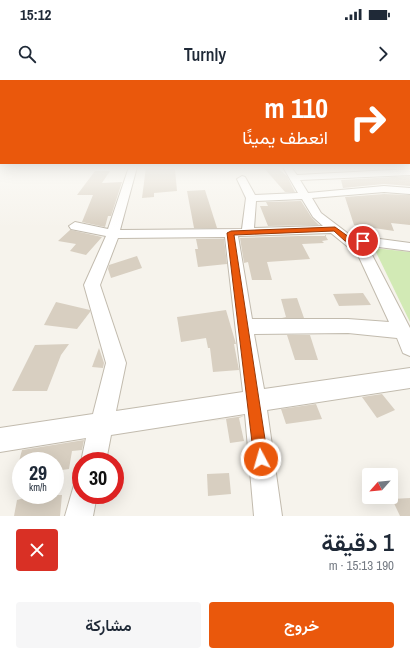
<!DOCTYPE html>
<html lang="ar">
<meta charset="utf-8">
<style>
:root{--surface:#fff;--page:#f6f6f7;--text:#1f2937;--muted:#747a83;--accent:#ea580c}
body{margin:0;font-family:"Archivo Narrow",Vazirmatn,sans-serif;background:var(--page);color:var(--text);direction:rtl;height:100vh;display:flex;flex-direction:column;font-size:15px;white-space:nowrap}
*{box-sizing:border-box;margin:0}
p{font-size:13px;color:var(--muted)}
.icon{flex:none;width:22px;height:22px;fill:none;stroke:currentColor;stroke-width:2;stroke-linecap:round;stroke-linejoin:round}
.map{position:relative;height:436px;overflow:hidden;direction:ltr}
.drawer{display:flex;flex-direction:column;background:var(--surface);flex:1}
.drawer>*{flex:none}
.top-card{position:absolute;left:0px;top:0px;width:410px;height:84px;box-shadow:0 4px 16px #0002;direction:rtl;background:#ea580c;color:#fff;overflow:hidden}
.needle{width:26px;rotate:243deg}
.fabs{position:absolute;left:362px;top:388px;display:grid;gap:8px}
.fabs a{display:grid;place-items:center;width:36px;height:36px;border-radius:4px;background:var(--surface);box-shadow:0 4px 16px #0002;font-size:20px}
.speed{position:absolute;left:12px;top:372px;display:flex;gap:8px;font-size:20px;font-weight:700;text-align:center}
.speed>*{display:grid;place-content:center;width:52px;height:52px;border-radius:50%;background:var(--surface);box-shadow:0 4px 16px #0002;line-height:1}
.speed small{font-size:10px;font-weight:400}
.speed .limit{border:6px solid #d22;background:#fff;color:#111}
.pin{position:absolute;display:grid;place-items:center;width:34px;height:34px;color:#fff;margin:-17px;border:2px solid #fff;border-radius:50%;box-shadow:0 1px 4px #0007}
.me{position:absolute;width:44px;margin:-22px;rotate:354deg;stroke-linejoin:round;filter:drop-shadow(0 0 3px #0008)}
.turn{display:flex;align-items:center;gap:14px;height:84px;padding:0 16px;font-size:18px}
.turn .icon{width:52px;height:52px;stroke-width:2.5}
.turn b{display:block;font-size:28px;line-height:34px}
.round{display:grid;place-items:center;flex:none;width:42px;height:42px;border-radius:4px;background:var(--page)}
.overview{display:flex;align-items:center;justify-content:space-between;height:68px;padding:0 16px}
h1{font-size:24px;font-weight:600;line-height:30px}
.button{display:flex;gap:8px;margin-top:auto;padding:8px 16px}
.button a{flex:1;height:46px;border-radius:4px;background:var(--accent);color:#fff;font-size:16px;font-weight:600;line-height:46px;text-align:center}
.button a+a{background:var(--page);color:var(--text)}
.status{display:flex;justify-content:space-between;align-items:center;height:28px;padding:0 20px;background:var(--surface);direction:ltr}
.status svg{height:11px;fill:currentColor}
header{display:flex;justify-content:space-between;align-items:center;height:52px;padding:0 16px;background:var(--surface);font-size:18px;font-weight:600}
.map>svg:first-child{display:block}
.green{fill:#d2eab5}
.building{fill:#d8cfc1}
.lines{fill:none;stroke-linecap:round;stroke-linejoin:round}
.minor-casing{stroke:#c2bbae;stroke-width:2}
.minor{fill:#fff;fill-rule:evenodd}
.route{fill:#ea580c;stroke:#983908}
</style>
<div class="status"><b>15:12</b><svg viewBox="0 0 49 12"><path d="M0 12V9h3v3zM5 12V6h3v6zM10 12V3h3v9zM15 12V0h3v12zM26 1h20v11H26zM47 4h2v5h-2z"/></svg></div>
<header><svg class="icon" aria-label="forward" viewBox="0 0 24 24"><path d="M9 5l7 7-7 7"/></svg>Turnly<svg class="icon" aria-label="search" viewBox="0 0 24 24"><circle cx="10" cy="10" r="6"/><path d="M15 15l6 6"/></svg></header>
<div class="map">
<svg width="410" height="436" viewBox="0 0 410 436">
<rect width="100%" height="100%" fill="#f6f3ec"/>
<!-- green -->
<polygon class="green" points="374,168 410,172 410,242"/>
<!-- building -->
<g class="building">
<polygon points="146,87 159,88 159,89 175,89 177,111 154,113 154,117 142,118"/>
<polygon points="263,87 276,87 287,96 295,112 285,112"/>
<polygon points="95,91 110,91 102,103 122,102 111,136 108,136 105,147 82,142 93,115 77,115"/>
<polygon points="410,96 410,106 384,104 343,108 341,100"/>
<polygon points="205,110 217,148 194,148 187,111"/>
<polygon points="384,114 410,115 410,145 391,143 394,151 354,145 345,117"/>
<polygon points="301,121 312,138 319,145 268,146 260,126 268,126 266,122"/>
<polygon points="70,150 71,150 102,157 86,175 70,171 76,164 58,161"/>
<polygon points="325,155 328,160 322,161 324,163 302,164 310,179 267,182 272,200 252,200 248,182 244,183 240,158 327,155"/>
<polygon points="196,159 224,159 227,184 198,187 195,169 198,169"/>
<polygon points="137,176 142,188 111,198 108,189 109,185"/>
<polygon points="363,213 371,225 339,226 333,214"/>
<polygon points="297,218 304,238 282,238 286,237 281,219"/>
<polygon points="56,222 90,230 90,232 77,249 44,245"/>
<polygon points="226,230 236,264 234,264 239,290 213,292 210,268 208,268 206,258 181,262 177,237"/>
<polygon points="287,255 310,255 318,280 295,280"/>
<polygon points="69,264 61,275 47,311 12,311 35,265"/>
<polygon points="99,268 104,283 103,288 92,287"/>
<polygon points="382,314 395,330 377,338 362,317"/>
<polygon points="316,324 322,339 286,344 281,329"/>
<polygon points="244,336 239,338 244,361 230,363 226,339 204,342"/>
<polygon points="84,360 82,370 72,371 69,389 55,391 55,381 19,381 22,370"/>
<polygon points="229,393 231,414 208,416 207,394"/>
<polygon points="35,415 62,415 60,436 14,436 17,420"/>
<polygon points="410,418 410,436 400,436 392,419"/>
</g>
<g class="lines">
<!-- minor casing -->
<g class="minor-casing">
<g id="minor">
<path d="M129,87H137L120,150L242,149L246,118L237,99L242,96L245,97L255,115L298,113L283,87H291L297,95L410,89V95L300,100L308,113L384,106L410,108V114L384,112L312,118L321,133L350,155L410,163V171L363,165L371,173L410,248V276L403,273L397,258L348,253L254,254L264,309L410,288V308L267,330L282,436H254L245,334L111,355L106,381L81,382L86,358L0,372V348L93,334L106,283L84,205L106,156L71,149L69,146L75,142L108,149ZM302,119L313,137L323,146L254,148L256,121ZM331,153L358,175L389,242L348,239H252L238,156ZM225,157L243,312L116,331L126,283L100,205L118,158Z"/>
<polygon points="81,403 81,415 97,415 93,436 65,436 74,405"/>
</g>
</g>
<!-- minor -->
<use href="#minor" class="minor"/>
</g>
<!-- sky -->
<linearGradient id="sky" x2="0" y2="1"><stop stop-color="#8fc1ec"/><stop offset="0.59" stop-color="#fbfaf6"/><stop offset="1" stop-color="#fbfaf6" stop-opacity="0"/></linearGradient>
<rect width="410" height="148" fill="url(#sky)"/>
<!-- route -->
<polygon class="route" points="335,147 349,157 363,159 367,161 363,164 345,161 334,151 234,155 268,379 266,384 261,386 256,384 254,379 227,153 231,151"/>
</svg>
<div class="fabs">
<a><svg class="needle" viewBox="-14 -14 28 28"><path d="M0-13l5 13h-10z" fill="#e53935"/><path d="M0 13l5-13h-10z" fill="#747a83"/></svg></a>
</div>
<div class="speed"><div>29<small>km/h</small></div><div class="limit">30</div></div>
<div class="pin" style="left:363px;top:161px;background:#d93025"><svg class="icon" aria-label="arrive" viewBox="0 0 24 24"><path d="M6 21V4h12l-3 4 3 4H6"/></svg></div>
<svg class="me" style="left:261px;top:379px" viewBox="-20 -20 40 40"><circle r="17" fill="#ea580c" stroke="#fff" stroke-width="3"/><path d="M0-11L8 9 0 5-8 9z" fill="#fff"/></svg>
<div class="top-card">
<div class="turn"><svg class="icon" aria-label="right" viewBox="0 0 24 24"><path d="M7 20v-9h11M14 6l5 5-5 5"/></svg><div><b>110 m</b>انعطف يمينًا</div></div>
</div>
</div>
<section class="drawer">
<div class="overview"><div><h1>1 دقيقة</h1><p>190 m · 15:13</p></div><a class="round" style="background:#d93025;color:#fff"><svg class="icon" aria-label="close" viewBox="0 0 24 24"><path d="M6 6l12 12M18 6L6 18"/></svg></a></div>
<div class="button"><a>خروج</a><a>مشاركة</a></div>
</section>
